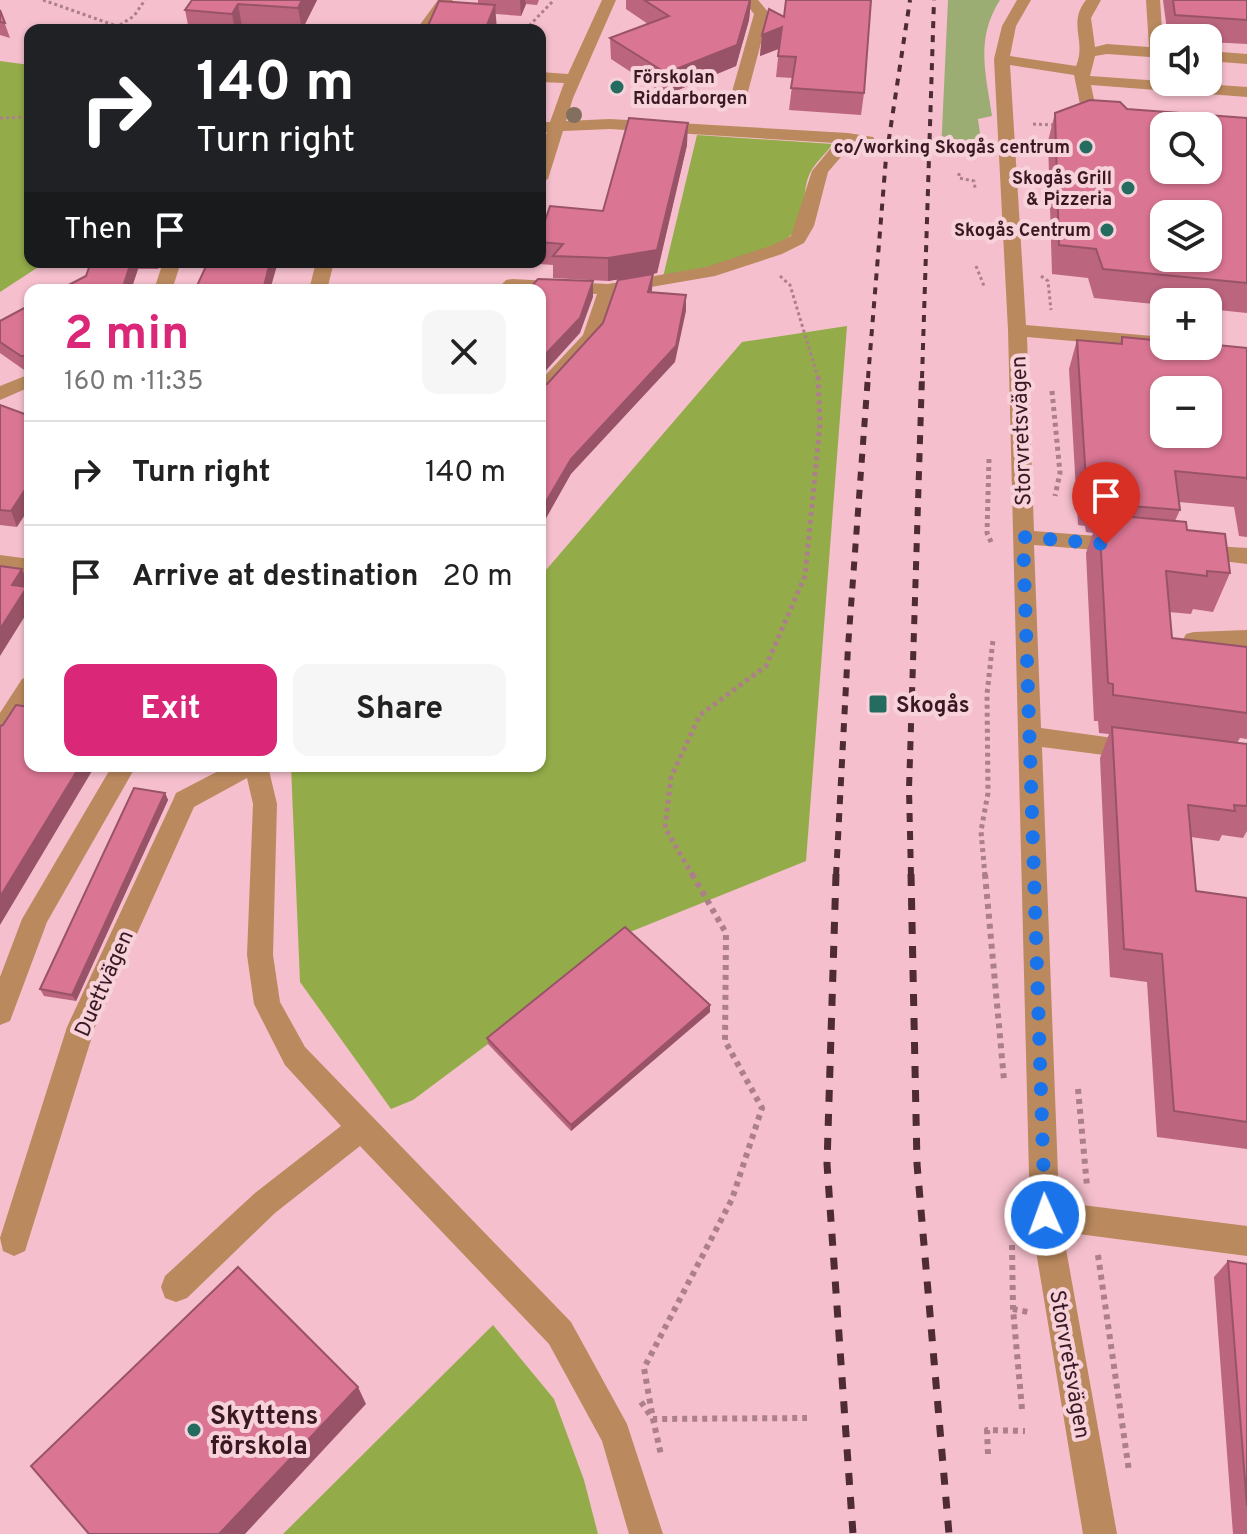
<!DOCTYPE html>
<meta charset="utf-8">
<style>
:root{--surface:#fff;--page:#f6f6f6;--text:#222;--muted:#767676;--line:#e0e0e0;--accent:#db2777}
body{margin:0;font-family:Overpass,sans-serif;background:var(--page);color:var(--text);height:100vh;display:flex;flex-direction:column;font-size:30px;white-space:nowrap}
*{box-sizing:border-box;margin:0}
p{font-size:26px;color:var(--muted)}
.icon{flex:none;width:44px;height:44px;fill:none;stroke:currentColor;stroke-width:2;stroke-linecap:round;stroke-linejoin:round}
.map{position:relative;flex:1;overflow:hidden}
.drawer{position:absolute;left:24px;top:284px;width:522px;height:488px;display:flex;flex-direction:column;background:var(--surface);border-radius:16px;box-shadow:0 2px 6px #0004}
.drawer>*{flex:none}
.guide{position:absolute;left:24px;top:24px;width:522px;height:244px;border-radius:16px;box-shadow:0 2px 6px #0004;background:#202124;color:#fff;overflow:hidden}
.buttons{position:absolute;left:1150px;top:24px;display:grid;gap:16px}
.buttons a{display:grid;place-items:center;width:72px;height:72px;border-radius:16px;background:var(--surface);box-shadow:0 2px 6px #0004;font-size:40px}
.pin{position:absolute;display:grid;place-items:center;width:68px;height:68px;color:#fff;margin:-82px -34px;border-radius:50% 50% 50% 0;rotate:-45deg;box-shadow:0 0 8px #0007}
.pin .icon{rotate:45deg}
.me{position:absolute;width:88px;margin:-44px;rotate:358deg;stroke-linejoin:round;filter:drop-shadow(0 0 6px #0008)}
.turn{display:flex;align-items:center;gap:28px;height:168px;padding:0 40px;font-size:36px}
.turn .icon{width:104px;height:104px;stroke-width:2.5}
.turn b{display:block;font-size:56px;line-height:68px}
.then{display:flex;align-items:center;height:76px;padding:0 40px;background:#0003;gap:16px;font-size:30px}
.round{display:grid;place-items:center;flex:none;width:84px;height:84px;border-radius:16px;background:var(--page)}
.headline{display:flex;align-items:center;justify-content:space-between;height:136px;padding:0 40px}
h1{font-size:48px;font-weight:700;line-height:60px;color:var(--accent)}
.action{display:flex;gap:16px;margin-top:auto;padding:16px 40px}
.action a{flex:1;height:92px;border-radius:16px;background:var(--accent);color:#fff;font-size:32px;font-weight:700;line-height:92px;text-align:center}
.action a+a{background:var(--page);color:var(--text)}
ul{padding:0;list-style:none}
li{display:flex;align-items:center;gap:24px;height:104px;padding:0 40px;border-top:2px solid var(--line)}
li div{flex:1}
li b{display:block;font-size:30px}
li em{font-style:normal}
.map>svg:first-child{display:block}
.green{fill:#9cad73}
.forest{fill:#93ac49}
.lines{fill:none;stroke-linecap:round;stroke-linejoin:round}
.path-far2{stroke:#ad7f8b;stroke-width:3;stroke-dasharray:3 3;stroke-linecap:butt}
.path-far1{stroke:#ad7f8b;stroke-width:5;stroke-dasharray:4 4;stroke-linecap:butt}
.path{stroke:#ad7f8b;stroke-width:6;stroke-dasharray:5 5;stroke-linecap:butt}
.minor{fill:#bb895e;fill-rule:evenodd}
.rail-far2{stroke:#4f2b36;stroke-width:4;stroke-dasharray:7 7;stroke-linecap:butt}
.rail-far1{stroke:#4f2b36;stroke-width:6;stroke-dasharray:9 9;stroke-linecap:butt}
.rail{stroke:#4f2b36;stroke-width:7;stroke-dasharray:12 12;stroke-linecap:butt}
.tree{fill:#836f5e}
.wall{fill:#bb657f}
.shaded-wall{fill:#995368}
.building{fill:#da7694;stroke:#995368;stroke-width:2;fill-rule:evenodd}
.route{stroke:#1a73e8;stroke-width:14;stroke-dasharray:0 25.2}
.poi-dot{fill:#246b60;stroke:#f7d2db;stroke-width:3}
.labels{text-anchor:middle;stroke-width:8;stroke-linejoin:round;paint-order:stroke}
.far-poi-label{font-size:18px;font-weight:bold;fill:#391822;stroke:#f7d2db;text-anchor:end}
.street-label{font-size:22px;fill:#391822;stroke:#f7d2db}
.poi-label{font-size:22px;font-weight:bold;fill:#391822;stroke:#f7d2db;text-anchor:start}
.near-poi-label{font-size:26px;font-weight:bold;fill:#391822;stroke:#f7d2db;text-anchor:start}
</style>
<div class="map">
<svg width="1247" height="1534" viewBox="0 0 1247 1534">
<rect width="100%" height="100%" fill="#f5bfcd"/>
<!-- green -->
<path class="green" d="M948,0H1000C975,39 986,73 992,116L978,119L983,155L941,152Z"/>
<!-- forest -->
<g class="forest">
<polygon points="0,61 30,65 30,262 46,262 0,292"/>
<path d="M697,135L833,144C826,153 815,163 810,173C802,190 806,212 797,228C782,255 692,270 663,277Z"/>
<polygon points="847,326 806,861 625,934 488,1044 413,1100 391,1109 300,982 291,766 540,766 540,577 742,342"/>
<polygon points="493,1325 554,1399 584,1480 598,1534 283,1534"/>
</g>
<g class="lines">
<!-- path-far2 -->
<g class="path-far2">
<polyline points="43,0 128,30"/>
<polyline points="120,25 134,16 145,0"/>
<polyline points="525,30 554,0"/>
<polyline points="694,103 714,95"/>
<polyline points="0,118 30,117"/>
<polyline points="1033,124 1055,125"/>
<polyline points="959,173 959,178 974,181 975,188"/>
<polyline points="976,266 984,286"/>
<polyline points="780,276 790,285 818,378"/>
<polyline points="1041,276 1048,281 1051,310"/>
</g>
<!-- path-far1 -->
<g class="path-far1">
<polyline points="1052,391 1060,473 1055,496"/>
<polyline points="989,459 987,533 992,544"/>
<polyline points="693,876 665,828 671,777 700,715 766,666 805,576 820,424 818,376"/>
<polyline points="985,876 981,831 988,793 987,694 993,640"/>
</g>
<!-- path -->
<g class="path">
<polyline points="692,874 726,933 725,1041 762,1108 732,1199 644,1368 653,1419 807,1418"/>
<polyline points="985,874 1004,1080"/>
<polyline points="1078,1089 1087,1186"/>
<polyline points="1012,1245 1013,1309"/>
<polyline points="1098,1255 1129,1471"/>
<polyline points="641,1402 653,1419 661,1455"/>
<polyline points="1022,1409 1013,1309 1028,1312"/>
<polyline points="988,1454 987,1430 1025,1431"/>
</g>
<!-- minor -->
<g class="minor">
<polygon points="438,0 453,0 431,30 416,30"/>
<polygon points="602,0 616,0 573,98 566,121 610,119 848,133 873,137 875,140 867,145 852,144 828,172 814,226 804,243 782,254 715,276 616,293 601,337 547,397 540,399 540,381 583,335 597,294 496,290 506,280 512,279 608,284 706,267 770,246 791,236 812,171 835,143 610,129 563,131 548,179 540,184 540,152 547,132 540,132 540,122 550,122 564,83 540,82 540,72 568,74"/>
<polygon points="743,0 758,0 769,13 746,99 738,104 730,99 754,14"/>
<path d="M1017,0H1031L1016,26L1010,56L1076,66C1087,41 1067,24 1086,0H1101L1091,18L1095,47L1107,44L1149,47L1146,0H1160L1164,58L1107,54L1095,56L1090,76L1247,87V97L1091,85L1096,109L1118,118L1165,121L1173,126H1164V131C1136,129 1106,131 1082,114L1074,75L1010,65L1026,325L1164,337V346H1171L1164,349L1027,337L1034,531L1121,538L1129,540L1132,545L1129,550L1121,552L1034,545L1041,728L1135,741L1143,743L1147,750L1143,757L1135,759L1042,747L1059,1202L1247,1226V1256L1063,1232L1117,1534H1083L1030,1215L1008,330L994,59L1002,26Z"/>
<polygon points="1208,51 1247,54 1247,64 1208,61"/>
<polygon points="163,262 181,262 172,290 154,290"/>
<polygon points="316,262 334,262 327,290 309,290"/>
<polygon points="30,374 30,387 0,400 0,386"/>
<polygon points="1198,545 1247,548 1247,564 1190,557 1187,552 1190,547"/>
<polygon points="0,555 30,559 30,575 0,571"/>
<polygon points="1247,630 1247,646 1194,648 1186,646 1183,640 1186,634 1194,632"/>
<polygon points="30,676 30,704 8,738 0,741 0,713 22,679"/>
<polygon points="112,766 136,766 47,922 10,1021 0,1025 0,977 22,919"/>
<polygon points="228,766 268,766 277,804 273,955 280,1002 305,1047 571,1322 627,1424 663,1534 629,1534 602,1441 549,1344 360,1146 275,1213 187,1298 176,1302 165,1298 161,1287 165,1276 255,1193 341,1126 285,1065 254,1004 247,955 253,804 247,778 194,807 95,1027 25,1251 14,1256 3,1251 0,1238 67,1027 173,800 176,793"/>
</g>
<!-- rail-far2 -->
<g class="rail-far2">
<polyline points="868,378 886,158 910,0"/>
<polyline points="922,378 934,0"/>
</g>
<!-- rail-far1 -->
<g class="rail-far1">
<polyline points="836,876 848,647 868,376"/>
<polyline points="911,876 909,789 922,376"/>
</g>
<!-- rail -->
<g class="rail">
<polyline points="836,874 827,1164 853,1534"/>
<polyline points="911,874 917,1164 949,1534"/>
</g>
</g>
<!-- trees -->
<circle class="tree" cx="574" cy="115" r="8"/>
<!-- wall -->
<g class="wall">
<polygon points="192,0 317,0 302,30 242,26 239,30 189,30 185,10"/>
<polygon points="478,0 539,0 537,5 526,4 521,16 496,14 478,4"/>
<polygon points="626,0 751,0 749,20 736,66 666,95 611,59 610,38 648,24 626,9"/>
<polygon points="1163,0 1247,0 1247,44 1208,42 1208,38 1168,38"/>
<polygon points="0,10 10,38 0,35"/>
<polygon points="762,35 864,93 861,115 789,110 793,78 776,77 779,49 760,56"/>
<polygon points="1127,109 1247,118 1247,313 1208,309 1208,302 1164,302 1164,305 1094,298 1088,278 1052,274 1048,141 1055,113"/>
<polygon points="687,145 657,273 608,281 553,278 553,265 539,264 540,236 603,211"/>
<polygon points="91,262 161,262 158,269 138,269 131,290 59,290 86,276"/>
<polygon points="30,305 30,372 27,372 0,353 0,321"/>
<polygon points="1122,337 1247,348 1247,537 1239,536 1234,507 1179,502 1180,510 1175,521 1230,573 1213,612 1193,609 1191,614 1169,612 1172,638 1247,647 1247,739 1240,738 1237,743 1247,744 1247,831 1243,838 1222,835 1219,841 1191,837 1196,891 1247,898 1247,1149 1157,1137 1147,982 1110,977 1100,758 1109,734 1099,733 1098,721 1094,721 1086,553 1093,533 1086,532 1085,526 1078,525 1069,369 1077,340 1120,343"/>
<polygon points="0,405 17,527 0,525"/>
<polygon points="165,793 168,800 76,1001 44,996 40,989"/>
<polygon points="710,1005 710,1012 571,1131 488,1044 487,1038"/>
<polygon points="1228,1261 1247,1264 1247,1534 1233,1534 1214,1277"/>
</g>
<!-- shaded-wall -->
<g class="shaded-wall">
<polygon points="302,0 317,0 302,30 298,8"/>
<polygon points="520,0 525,0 526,4 521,16"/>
<polygon points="751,0 749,20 736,66 666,95 666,73"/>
<polygon points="238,4 242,26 239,30 235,30 232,14"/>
<polygon points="495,5 497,30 485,30"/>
<polygon points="782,27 780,48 760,56 762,35"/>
<polygon points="688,123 687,145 657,273 608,281 608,258"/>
<polygon points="131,262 135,262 138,269 131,290 122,290"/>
<polygon points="156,262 161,262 158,269"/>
<polygon points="270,262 278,262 270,290 263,290"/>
<polygon points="653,274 652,290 648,307 648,292"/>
<polygon points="593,281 593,297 580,333 540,377 540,360"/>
<polygon points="686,295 686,311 675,362 571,474 540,529 540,512 571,459"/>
<polygon points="30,482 30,507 17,527 11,511"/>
<polygon points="22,569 28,584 18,600 12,585"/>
<polygon points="27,587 30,594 30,608 0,656 0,629"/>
<polygon points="80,766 95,766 0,925 0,897"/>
<polygon points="165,793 168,800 76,1001 72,995"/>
<polygon points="710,1005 710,1012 571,1131 571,1125"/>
<polygon points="358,1387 366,1404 245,1534 219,1534"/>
</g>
<!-- building -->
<g class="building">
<polygon points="192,0 302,0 298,8 238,4 232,14 185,10"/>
<polygon points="644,0 750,0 737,45 666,73 610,38 669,16"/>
<polygon points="786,0 871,0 864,93 791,88 796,57 778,56 782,27 762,35 769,9 784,17"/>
<polygon points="1173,0 1247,0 1247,20 1175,15"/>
<polygon points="439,1 495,5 485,30 426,30"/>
<polygon points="0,10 5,23 0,22"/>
<path d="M1090,100L1120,102L1127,109L1247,118V283L1103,269L1096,249L1059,245L1055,113ZM1164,126H1208V170H1164ZM1164,214H1208V258H1164Z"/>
<polygon points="629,118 688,123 657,250 608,258 553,256 563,244 540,242 540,236 550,206 603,211"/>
<polygon points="91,262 131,262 122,290 59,290 86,276"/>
<polygon points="208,262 270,262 263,290 195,290"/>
<polygon points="653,274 648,292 686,295 676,346 571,459 540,512 540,427 542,425 540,425 540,402 544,398 540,397 540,386 547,384 603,323 618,280"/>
<polygon points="538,279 593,281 580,318 540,360 540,290 528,290"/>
<polygon points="30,305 30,358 27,360 26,356 21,356 0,342 0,321"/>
<path d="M1122,337L1164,341V346H1208V344L1247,348V480V478L1175,471L1180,510L1095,503V497L1087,496L1077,340L1122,344ZM1164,390H1208V434H1164Z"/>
<polygon points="0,405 30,416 30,482 11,511 0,510"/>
<polygon points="1099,514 1186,522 1187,530 1225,534 1230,573 1207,571 1207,576 1166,571 1172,638 1247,647 1247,713 1113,695 1113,684 1108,683"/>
<polygon points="0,566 22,569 12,585 27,587 0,629"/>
<polygon points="16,705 30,707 30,766 80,766 0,897 0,726 3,725"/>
<polygon points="1112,727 1247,744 1247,806 1234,805 1235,811 1188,805 1196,891 1247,898 1247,1122 1174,1111 1162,954 1124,949"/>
<polygon points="134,788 165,793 72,995 40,989"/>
<polygon points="625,927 710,1005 571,1125 487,1038"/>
<polygon points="1228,1261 1247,1264 1247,1506"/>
<polygon points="238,1267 358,1387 219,1534 89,1534 31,1466"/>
</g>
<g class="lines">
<!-- route -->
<polyline class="route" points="1045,1215 1023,537 1106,544"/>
</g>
<!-- markers -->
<g class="poi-dot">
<circle cx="617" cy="87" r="8"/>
<circle cx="1086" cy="147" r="8"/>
<circle cx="1128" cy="188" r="8"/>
<circle cx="1107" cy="230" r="8"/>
<rect x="868" y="694" width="20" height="20" rx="4"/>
<circle cx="194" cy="1430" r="8"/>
</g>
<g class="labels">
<!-- far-poi labels -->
<g class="far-poi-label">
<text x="633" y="83" text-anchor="start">Förskolan<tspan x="633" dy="21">Riddarborgen</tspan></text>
<text x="1070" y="153">co/working Skogås centrum</text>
<text x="1112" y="184">Skogås Grill<tspan x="1112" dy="21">&amp; Pizzeria</tspan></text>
<text x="1091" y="236">Skogås Centrum</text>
</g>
<!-- street labels -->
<g class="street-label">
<text transform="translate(1020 431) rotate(-92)" y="8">Storvretsvägen</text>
<text transform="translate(103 983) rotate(-66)" y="8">Duettvägen</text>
<text transform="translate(1071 1364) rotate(80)" y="8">Storvretsvägen</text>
</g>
<!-- poi labels -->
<g class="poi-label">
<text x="896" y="712">Skogås</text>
</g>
<!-- near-poi labels -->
<g class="near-poi-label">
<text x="210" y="1424">Skyttens<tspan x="210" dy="30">förskola</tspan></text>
</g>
</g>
</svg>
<div class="buttons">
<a><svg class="icon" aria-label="sound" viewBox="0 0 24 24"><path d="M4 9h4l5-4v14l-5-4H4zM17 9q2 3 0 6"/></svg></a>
<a><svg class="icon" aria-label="search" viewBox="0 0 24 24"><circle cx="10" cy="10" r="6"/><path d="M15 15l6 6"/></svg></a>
<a><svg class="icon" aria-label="layers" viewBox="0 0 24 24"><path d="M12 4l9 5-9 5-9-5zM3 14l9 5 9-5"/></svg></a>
<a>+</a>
<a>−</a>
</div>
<div class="pin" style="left:1106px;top:544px;background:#d93025"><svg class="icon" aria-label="arrive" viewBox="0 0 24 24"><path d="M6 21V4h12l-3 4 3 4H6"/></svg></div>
<svg class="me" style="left:1045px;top:1215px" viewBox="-20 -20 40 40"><circle r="17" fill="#1a73e8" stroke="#fff" stroke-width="3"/><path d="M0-11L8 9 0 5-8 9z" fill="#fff"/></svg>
<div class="guide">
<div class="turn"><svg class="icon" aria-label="right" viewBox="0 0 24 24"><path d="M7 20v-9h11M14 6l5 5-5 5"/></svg><div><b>140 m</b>Turn right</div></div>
<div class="then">Then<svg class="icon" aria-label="arrive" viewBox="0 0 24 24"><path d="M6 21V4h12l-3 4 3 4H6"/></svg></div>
</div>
<section class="drawer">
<div class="headline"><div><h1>2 min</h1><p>160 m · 11:35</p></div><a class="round"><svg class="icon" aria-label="close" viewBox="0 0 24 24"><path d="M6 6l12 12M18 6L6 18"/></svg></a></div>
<ul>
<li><svg class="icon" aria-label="right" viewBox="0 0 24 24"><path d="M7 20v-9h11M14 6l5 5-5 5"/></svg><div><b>Turn right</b></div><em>140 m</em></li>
<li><svg class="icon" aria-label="arrive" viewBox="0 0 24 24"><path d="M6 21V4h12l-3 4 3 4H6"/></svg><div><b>Arrive at destination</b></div><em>20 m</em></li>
</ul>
<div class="action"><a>Exit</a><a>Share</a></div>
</section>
</div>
